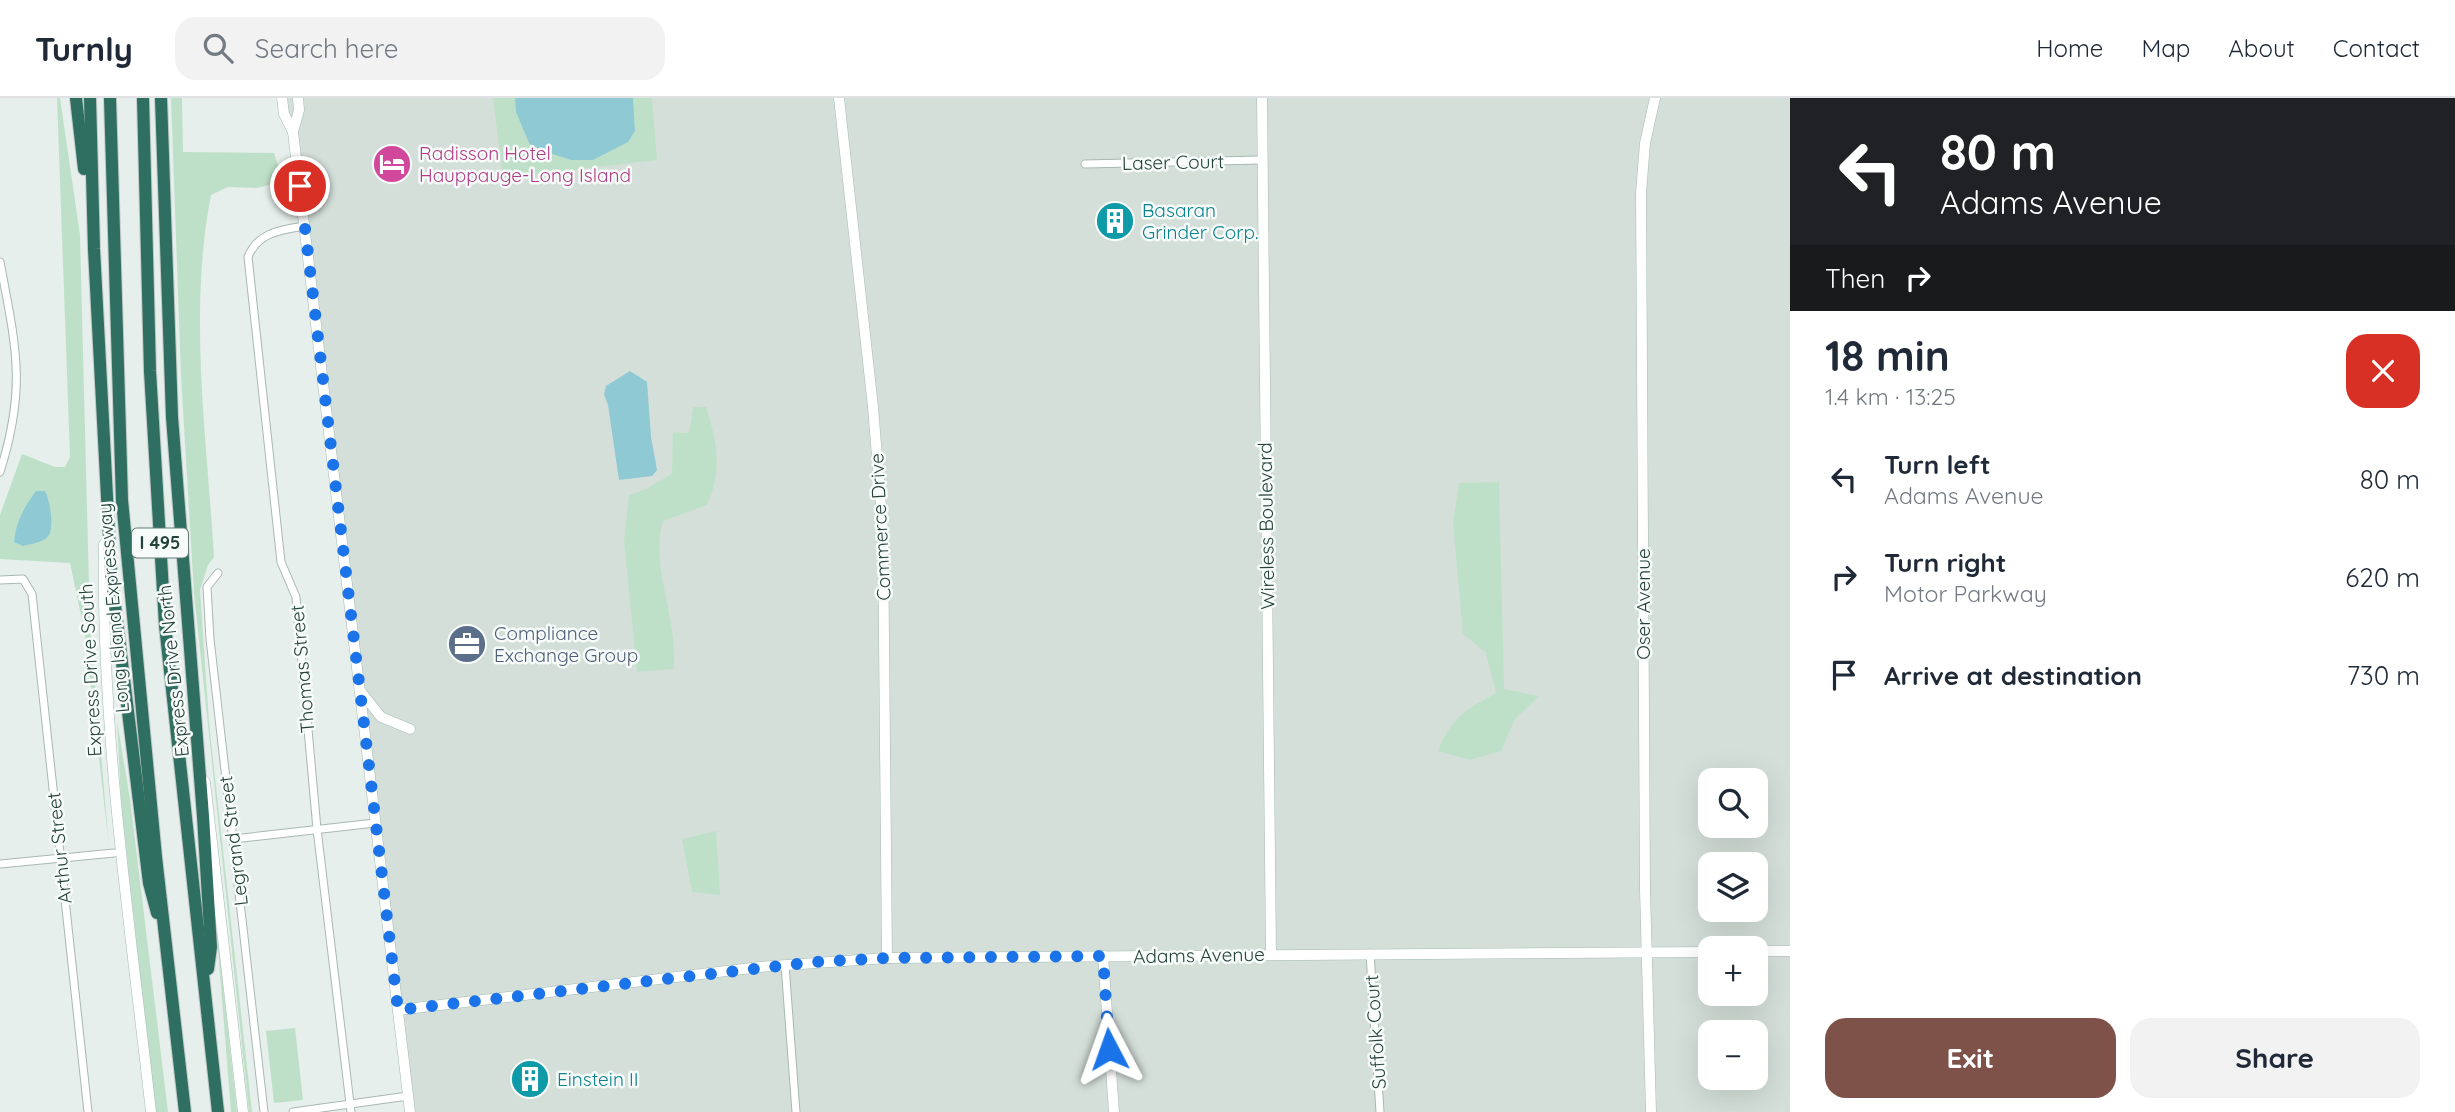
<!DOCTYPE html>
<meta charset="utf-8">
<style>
:root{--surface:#fff;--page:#f2f2f3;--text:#1f2937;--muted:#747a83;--line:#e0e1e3;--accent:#7f5249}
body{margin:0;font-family:Quicksand,sans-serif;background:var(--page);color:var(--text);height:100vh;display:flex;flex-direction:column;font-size:26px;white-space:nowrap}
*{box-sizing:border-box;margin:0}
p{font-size:23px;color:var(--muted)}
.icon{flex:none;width:38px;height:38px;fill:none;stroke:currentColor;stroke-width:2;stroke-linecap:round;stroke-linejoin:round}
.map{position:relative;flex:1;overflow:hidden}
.side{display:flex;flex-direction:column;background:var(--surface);width:665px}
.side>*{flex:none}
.hud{background:#202124;color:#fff;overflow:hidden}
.tools{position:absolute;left:1698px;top:670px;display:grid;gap:14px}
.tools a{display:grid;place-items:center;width:70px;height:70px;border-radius:14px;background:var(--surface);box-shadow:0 7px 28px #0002;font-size:35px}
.pin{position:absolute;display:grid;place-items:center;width:60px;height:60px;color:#fff;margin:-30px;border:4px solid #fff;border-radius:50%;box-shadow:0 2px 7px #0007}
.me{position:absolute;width:77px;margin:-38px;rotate:356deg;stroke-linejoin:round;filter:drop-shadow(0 0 5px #0008)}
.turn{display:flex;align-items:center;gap:24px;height:147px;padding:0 35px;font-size:32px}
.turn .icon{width:91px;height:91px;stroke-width:2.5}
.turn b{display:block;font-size:49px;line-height:60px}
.then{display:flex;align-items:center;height:66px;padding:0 35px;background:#0003;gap:14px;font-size:26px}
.round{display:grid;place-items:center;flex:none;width:74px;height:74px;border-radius:21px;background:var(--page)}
.summary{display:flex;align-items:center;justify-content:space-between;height:119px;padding:0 35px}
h1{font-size:42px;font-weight:700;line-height:52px}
.cta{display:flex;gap:14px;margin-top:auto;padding:14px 35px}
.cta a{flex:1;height:80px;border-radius:21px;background:var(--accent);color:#fff;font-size:28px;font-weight:700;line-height:80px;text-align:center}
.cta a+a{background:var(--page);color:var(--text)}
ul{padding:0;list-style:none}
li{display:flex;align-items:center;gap:21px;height:98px;padding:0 35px}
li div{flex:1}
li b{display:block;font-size:26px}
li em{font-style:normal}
header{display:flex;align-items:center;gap:42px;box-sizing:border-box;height:98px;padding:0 35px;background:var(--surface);border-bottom:2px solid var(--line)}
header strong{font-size:33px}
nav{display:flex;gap:38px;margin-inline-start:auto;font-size:24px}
.search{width:490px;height:63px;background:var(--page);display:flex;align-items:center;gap:18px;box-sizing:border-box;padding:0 24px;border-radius:21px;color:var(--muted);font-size:26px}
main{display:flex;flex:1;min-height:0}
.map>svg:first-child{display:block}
.built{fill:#d4dfda;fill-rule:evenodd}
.green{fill:#bfe0c8}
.water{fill:#8ec9d4}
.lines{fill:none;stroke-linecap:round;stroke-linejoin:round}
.street-casing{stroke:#a8b8b2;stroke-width:9}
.secondary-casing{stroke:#a4bbb3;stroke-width:11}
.highway-casing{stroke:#c2cac8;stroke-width:14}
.street{stroke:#fff;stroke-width:7}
.secondary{stroke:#fff;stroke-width:10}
.highway{stroke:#2f6f62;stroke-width:12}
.route{stroke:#1a73e8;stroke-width:12;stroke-dasharray:0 21.6}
.labels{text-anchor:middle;stroke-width:5;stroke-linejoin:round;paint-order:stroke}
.shield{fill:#f7fbf9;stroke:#637a73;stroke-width:2}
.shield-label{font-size:18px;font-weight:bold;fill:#24423a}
.hotel-label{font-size:19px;fill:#b23c85;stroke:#f7fbf9;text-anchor:start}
.street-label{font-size:19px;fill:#24423a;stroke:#f7fbf9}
.culture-label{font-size:19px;fill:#0d838f;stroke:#f7fbf9;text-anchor:start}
.service-label{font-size:19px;fill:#4e5e75;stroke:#f7fbf9;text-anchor:start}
</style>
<header>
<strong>Turnly</strong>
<div class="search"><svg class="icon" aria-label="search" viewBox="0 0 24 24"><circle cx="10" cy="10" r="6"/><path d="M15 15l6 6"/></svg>Search here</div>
<nav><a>Home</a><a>Map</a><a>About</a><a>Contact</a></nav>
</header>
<main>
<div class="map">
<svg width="1790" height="1014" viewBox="0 0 1790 1014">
<rect width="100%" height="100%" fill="#e6efeb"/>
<!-- built -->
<path class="built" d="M285,0H1790V1014H407L293,34ZM1710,682H1755V728H1710ZM1710,766H1755V812H1710ZM1710,850H1755V896H1710ZM1710,934H1755V980H1710Z"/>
<!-- green -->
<g class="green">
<polygon points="57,0 60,0 80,137 90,527 109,749 85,536 70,465 0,461 0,417 22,356 55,369 65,369 70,359"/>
<path d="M171,0H182L183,54L274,55L283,83L257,90L228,89L211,97C188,215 207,340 214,459L208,467L200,492L209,625L252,1014H249L194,495L181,278Z"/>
<polygon points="493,0 652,0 657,62 503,80"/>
<path d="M693,309H706C717,344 723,373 707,407L663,423C653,460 667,495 672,532C674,545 674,559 674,571L637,574L624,443L629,397L646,391L672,376L673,334L689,335Z"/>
<path d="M1499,384L1504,591L1539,598L1515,621L1501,653L1470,662L1438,653C1451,619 1467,611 1496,595L1486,555L1463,536L1453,425L1459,385Z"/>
<polygon points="117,623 130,701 168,1014 155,1014 121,703"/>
<polygon points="716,733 720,797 692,794 682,741"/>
<polygon points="216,826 237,1014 231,1014"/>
<polygon points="295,930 303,1002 274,1005 266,933"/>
</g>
<!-- water -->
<g class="water">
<polygon points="515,0 633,0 635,33 628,44 593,62 571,62 540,52 529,45 516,14"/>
<polygon points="630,273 647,284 651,339 657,372 652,378 619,382 608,307 604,296 606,288"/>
<path d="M36,393H45C50,402 54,428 49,437C44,445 30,446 23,448L14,444C16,424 24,409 36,393Z"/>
</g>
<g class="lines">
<!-- street casing -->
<g class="street-casing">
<g id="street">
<polyline points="1085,66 1261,62"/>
<path d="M305,128C281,132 258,134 248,159L281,464L296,499L317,731L351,1014"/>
<path d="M0,164C16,249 27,289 0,374"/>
<polyline points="218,475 207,489 210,541 264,1014"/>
<polyline points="0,482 23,481 32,496 88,1014"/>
<polyline points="233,741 375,725"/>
<polyline points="0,766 114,755"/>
<polyline points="1370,855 1380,1014"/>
<polyline points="785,867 796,1014"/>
<polyline points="293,1014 408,998"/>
</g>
</g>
<!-- secondary casing -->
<g class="secondary-casing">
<g id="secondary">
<polyline points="282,0 284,16 293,34 410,1014"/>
<polyline points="839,0 873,309 883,433 887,860"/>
<polyline points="1262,0 1271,856"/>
<polyline points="293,34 299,12 298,0"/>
<path d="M104,446C101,636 130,826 151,1014"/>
<polyline points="362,595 381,619 410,631"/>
<polyline points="205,684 243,1014"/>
<polyline points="1755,853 1790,853"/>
<polyline points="1103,858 1114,1014"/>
<polyline points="398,912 760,869 887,860 1710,854"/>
<polyline points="1651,1014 1645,791 1641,95 1645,45 1655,0"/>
</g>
</g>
<!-- highway casing -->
<g class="highway-casing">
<g id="highway">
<polyline points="76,0 84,71"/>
<polyline points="90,0 94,151 111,475 149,785 157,815"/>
<polyline points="110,0 122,402 156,759 185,1014"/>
<polyline points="143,0 150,273 165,527 218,1014"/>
<polyline points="161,0 172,319 203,718 211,849 208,871"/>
</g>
</g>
<!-- street -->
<use href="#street" class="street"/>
<!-- secondary -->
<use href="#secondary" class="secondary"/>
<!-- highway -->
<use href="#highway" class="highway"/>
</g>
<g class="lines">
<!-- route -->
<polyline class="route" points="300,88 398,912 814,864 887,860 1103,858 1109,951"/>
</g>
<!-- icons -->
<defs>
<g id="hotel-disc" transform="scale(2.0125)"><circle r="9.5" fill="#d1479c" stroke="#f7fbf9"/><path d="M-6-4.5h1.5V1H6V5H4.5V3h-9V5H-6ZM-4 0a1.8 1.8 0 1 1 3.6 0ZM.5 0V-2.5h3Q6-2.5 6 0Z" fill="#fff"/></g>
<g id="building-disc" transform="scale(2.0125)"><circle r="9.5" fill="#0f9aa8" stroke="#f7fbf9"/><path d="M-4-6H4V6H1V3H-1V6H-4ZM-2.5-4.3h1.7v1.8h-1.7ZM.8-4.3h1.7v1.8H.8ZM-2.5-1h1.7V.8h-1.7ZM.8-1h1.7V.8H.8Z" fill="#fff"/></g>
<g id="office-disc" transform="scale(2.0125)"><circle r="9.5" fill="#5c6f8a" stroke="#f7fbf9"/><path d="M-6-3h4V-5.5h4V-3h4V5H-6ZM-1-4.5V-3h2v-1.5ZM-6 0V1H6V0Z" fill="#fff"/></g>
</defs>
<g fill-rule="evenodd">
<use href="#hotel-disc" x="392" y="66"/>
<use href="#building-disc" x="1115" y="123"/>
<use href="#office-disc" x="467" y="546"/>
<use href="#building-disc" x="530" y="981"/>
</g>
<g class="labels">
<!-- shield labels -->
<rect class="shield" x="132" y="430.5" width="56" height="29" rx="5"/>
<g class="shield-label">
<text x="160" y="451">I 495</text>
</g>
<!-- hotel labels -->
<g class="hotel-label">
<text x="419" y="62">Radisson Hotel<tspan x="419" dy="22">Hauppauge-Long Island</tspan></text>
</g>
<!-- street labels -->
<g class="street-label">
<text transform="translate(1173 64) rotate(-1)" y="7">Laser Court</text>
<text transform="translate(1266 428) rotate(-91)" y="7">Wireless Boulevard</text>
<text transform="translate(880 429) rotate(-93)" y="7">Commerce Drive</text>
<text transform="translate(1643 506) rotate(-90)" y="7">Oser Avenue</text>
<text transform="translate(113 510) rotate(-95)" y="7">Long Island Expressway</text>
<text transform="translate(302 571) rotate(-95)" y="7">Thomas Street</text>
<text transform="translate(90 572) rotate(-93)" y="7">Express Drive South</text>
<text transform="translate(173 573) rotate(-96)" y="7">Express Drive North</text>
<text transform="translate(233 743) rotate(-97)" y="7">Legrand Street</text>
<text transform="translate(59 750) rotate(-96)" y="7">Arthur Street</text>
<text transform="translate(1199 857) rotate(-1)" y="7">Adams Avenue</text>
<text transform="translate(1375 934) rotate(-94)" y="7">Suffolk Court</text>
</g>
<!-- culture labels -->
<g class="culture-label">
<text x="1142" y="119">Basaran<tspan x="1142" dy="22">Grinder Corp.</tspan></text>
<text x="557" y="988">Einstein II</text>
</g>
<!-- service labels -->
<g class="service-label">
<text x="494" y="542">Compliance<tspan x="494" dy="22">Exchange Group</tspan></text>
</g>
</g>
</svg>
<div class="tools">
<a><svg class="icon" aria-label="search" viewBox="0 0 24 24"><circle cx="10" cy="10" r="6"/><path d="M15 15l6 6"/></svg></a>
<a><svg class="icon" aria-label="layers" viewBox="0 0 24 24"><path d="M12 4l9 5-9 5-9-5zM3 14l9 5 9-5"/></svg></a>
<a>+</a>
<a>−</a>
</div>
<div class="pin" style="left:300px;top:88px;background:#d93025"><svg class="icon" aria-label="arrive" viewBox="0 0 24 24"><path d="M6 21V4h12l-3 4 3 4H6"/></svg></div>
<svg class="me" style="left:1109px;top:951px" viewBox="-20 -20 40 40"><path d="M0-17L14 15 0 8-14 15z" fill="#1a73e8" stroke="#fff" stroke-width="4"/></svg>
</div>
<section class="side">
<div class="hud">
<div class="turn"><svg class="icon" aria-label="left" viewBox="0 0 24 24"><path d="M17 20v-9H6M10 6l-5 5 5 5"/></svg><div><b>80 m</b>Adams Avenue</div></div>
<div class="then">Then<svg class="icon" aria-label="right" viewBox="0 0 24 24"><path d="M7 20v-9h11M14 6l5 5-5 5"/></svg></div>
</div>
<div class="summary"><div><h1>18 min</h1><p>1.4 km · 13:25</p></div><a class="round" style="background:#d93025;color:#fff"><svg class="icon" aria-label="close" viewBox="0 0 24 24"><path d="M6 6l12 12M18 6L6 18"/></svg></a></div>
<ul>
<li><svg class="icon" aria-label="left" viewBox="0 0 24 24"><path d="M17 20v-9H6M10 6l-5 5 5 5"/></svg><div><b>Turn left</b><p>Adams Avenue</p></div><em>80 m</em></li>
<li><svg class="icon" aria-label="right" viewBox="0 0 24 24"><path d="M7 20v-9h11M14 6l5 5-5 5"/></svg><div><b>Turn right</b><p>Motor Parkway</p></div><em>620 m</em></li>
<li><svg class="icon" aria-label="arrive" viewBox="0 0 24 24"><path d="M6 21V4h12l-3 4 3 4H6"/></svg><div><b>Arrive at destination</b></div><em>730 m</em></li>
</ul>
<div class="cta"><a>Exit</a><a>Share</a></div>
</section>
</main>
